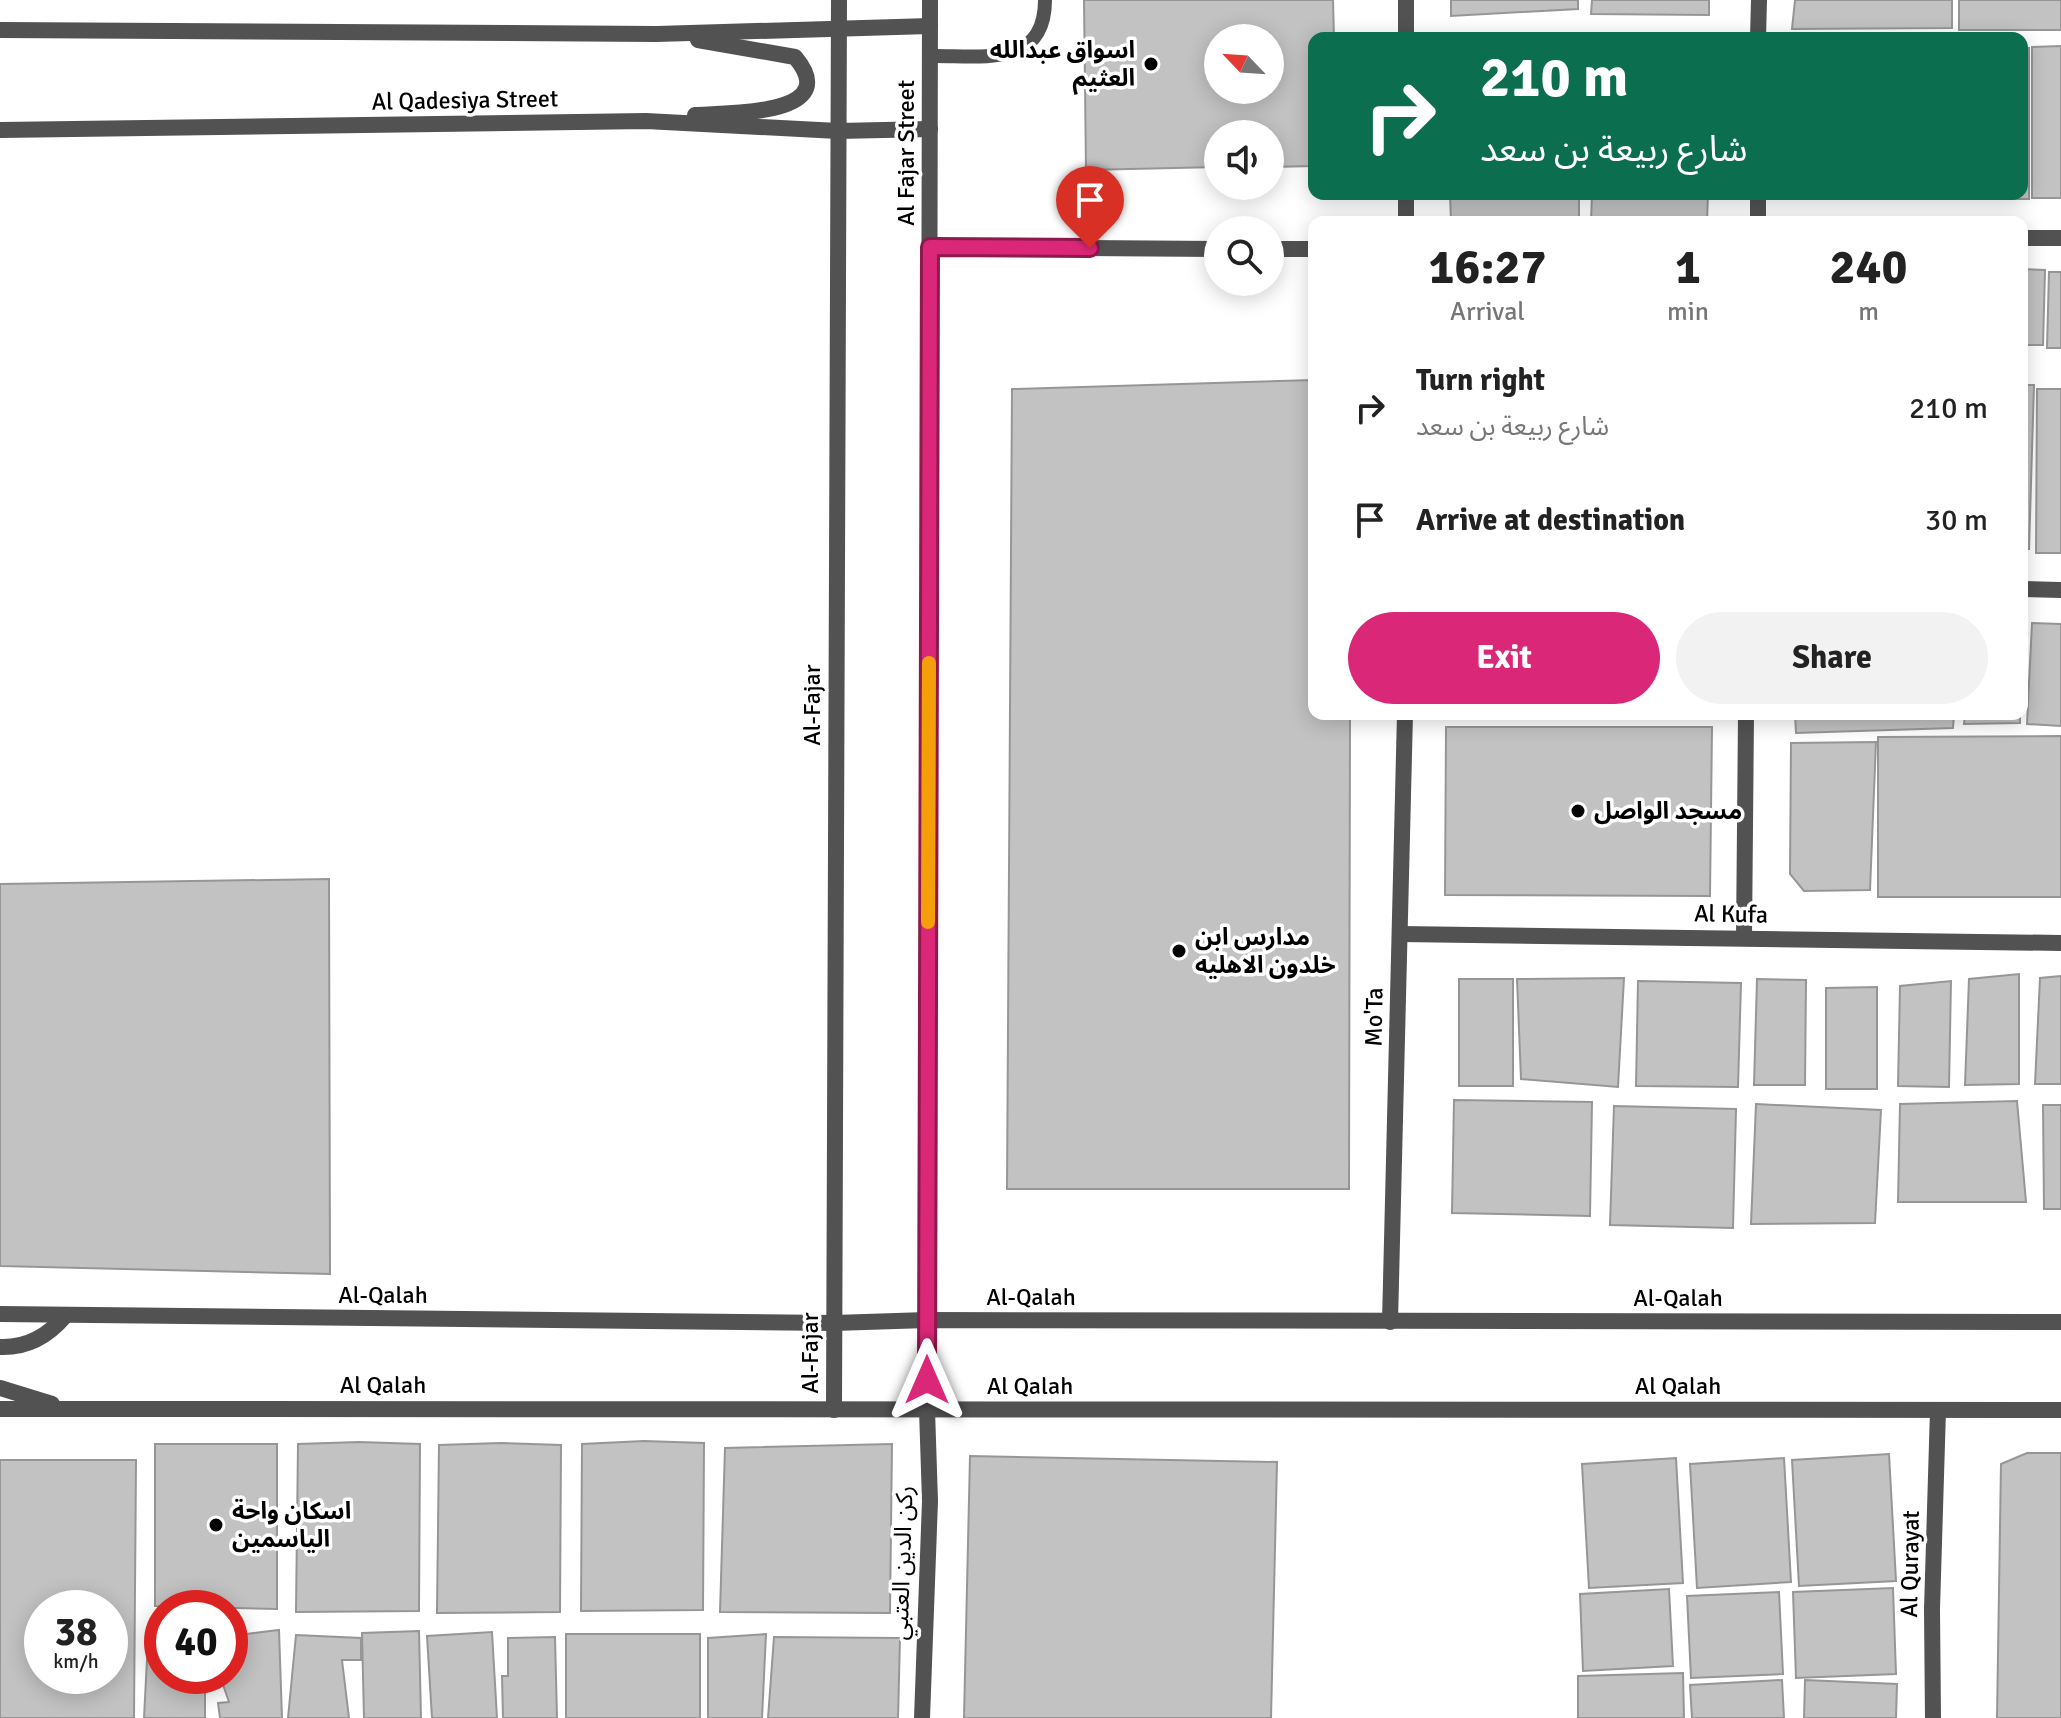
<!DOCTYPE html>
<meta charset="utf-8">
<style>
:root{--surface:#fff;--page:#f2f2f2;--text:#222;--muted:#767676;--accent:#db2777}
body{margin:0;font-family:Signika,"Noto Sans Arabic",sans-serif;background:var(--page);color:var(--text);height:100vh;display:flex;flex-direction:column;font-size:30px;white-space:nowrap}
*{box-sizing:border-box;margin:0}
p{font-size:26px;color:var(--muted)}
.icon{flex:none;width:44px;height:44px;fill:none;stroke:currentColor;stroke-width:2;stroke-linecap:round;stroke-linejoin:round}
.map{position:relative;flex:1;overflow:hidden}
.details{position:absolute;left:1308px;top:216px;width:720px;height:504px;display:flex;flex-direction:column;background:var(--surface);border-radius:16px;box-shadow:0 4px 20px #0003}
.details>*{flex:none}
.top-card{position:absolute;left:1308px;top:32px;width:720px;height:168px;border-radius:16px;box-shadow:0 4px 20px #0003;background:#0b6e4f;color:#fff;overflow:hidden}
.needle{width:52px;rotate:295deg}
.tools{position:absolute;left:1204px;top:24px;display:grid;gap:16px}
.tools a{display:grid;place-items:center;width:80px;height:80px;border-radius:50%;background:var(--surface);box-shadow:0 4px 20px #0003;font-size:40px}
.speed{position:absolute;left:24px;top:1590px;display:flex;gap:16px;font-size:40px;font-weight:700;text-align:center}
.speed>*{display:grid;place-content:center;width:104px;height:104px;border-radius:50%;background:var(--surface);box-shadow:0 4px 20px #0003;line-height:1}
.speed small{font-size:20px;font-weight:400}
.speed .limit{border:12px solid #d22;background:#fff;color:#111}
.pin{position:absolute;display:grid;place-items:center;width:68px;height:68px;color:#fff;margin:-82px -34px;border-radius:50% 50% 50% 0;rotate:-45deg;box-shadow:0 0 8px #0007}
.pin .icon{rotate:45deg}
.me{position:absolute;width:88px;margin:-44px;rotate:0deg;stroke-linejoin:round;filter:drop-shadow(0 0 6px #0008)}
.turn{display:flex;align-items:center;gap:28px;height:168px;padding:0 40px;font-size:36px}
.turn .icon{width:104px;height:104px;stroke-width:2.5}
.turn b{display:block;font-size:56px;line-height:68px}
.eta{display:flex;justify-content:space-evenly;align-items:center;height:136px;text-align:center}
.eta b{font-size:48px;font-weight:800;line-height:56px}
.primary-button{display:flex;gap:16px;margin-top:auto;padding:16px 40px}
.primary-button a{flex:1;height:92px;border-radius:48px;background:var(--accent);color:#fff;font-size:32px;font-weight:800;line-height:92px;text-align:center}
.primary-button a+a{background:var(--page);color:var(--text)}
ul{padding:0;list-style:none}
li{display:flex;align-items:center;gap:24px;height:112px;padding:0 40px}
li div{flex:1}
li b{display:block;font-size:30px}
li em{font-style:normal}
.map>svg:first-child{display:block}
.building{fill:#c2c2c2;stroke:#969696;stroke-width:2;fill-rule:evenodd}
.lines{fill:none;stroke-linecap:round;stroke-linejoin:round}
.service{stroke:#525252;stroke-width:14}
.minor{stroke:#525252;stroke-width:16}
.tertiary{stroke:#525252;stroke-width:16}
.route-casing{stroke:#8e194d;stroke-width:20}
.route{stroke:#db2777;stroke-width:14}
.slow{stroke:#f59e0b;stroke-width:14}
.poi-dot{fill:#000;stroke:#fff;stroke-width:3}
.labels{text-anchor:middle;stroke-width:7;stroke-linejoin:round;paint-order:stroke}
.poi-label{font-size:24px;font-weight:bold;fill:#000;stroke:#fff;text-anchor:start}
.street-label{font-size:24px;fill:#000;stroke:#fff}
</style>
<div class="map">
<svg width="2061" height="1718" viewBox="0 0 2061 1718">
<rect width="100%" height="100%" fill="#fff"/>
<!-- building -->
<g class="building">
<path d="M1084,0H1333L1334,38H1314V166L1270,167V134H1218V167L1086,170ZM1218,38H1270V90H1218Z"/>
<polygon points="1451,0 1578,0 1578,9 1451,16"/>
<polygon points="1592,0 1709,0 1709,15 1591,14"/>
<polygon points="1795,0 1952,0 1952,28 1792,29"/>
<rect x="1959" y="0" width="102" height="30"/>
<polygon points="1593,33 1708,34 1708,38 1593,38"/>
<polygon points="1581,35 1581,38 1492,38"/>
<polygon points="2061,46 2061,198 2032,198 2032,47"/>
<polygon points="2022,48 2029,48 2029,199 1963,199 1963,194 2022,194"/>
<polygon points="1450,194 1579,194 1579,222 1451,222"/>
<polygon points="1592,194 1708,194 1707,222 1591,222"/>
<polygon points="1892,194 1958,194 1958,197 1892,198"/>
<polygon points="2022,269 2045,270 2043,345 2022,345"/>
<polygon points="2049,272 2061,272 2061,348 2047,348"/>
<polygon points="1314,380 1314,714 1350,714 1349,1189 1007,1189 1012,389"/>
<polygon points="2022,385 2034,385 2029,549 2022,549"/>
<polygon points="2037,389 2061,389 2061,553 2036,553"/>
<polygon points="2032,623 2061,624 2061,726 2027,724"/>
<polygon points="1795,714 1954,714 1953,728 1796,733"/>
<polygon points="1965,714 2020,714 2020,723 1964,724"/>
<polygon points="1446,727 1712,727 1710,896 1445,895"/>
<polygon points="2061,736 2061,897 1878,897 1878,737"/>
<polygon points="1876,742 1870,890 1804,891 1790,874 1791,743"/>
<polygon points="329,879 330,1274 0,1266 0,884"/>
<polygon points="2019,974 2019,1084 1965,1085 1969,979"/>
<polygon points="2061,976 2061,1084 2035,1084 2040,978"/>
<polygon points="1624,978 1618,1087 1521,1079 1517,979"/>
<rect x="1459" y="979" width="54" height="107"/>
<polygon points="1757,979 1806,980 1805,1085 1754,1085"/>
<polygon points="1638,981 1741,983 1738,1087 1636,1086"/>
<polygon points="1951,981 1949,1087 1898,1086 1900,986"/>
<polygon points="1877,987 1877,1089 1826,1089 1826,988"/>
<polygon points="1454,1100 1592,1102 1590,1216 1452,1213"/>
<polygon points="2017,1101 2026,1202 1898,1202 1900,1104"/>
<polygon points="1756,1104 1881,1110 1875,1223 1751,1224"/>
<polygon points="2043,1105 2061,1105 2061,1209 2044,1209"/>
<polygon points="1614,1106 1736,1109 1733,1228 1610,1225"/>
<polygon points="644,1441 704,1443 703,1610 581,1611 582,1444"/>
<polygon points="359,1442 420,1444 419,1611 296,1612 298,1444"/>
<polygon points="501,1443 561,1445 560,1612 437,1613 439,1445"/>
<polygon points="155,1444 277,1444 277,1609 155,1606"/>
<polygon points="892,1444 890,1613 720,1612 725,1448"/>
<polygon points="2027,1453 2061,1453 2061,1718 1997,1718 2001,1464"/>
<polygon points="1889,1454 1896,1581 1799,1586 1792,1460"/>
<polygon points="970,1456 1277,1462 1271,1718 964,1718"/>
<polygon points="1676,1458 1683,1583 1589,1588 1582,1464"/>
<polygon points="1784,1458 1791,1582 1697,1588 1690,1464"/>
<path d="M0,1460H136L134,1718H0ZM42,1608H110V1676H42Z"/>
<polygon points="1893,1588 1896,1674 1796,1678 1793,1592"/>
<polygon points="1669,1589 1673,1666 1583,1671 1580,1594"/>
<polygon points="1779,1592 1783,1674 1691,1678 1687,1596"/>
<polygon points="279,1630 282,1718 220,1718 218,1703 229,1702 220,1676 230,1676 230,1636"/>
<polygon points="419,1631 421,1718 364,1718 362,1633"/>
<polygon points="492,1632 497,1718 432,1718 427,1636"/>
<rect x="566" y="1634" width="134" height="84"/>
<polygon points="766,1634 762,1718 708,1718 708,1638"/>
<polygon points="296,1635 361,1638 361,1660 342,1660 349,1718 288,1718"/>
<polygon points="555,1637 557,1718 503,1718 502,1676 508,1676 508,1638"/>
<polygon points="774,1637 900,1638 898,1718 768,1718"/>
<polygon points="148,1640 162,1641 162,1676 205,1676 205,1718 144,1718"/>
<polygon points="1683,1673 1684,1718 1578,1718 1578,1676"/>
<polygon points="1782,1680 1784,1718 1692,1718 1690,1685"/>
<polygon points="1805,1680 1897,1684 1896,1718 1804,1718"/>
</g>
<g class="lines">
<!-- service -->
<path class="service" d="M930,56C980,55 1045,69 1045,0"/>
<!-- minor -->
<g class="minor">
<polyline points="1406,38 1406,0"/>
<polyline points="1758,38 1759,0"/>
<polyline points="1406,222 1406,194"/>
<polyline points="1758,222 1758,194"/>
<polyline points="2022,238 2061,238"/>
<polyline points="930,247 1218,249"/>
<polyline points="1270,249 1314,249"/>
<polyline points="2022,589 2061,590"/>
<polyline points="1400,934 2061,943"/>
<polyline points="1744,938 1746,714"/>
<polyline points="1390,1322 1405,714"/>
<polyline points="922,1718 930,1501 927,1410"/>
<polyline points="1933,1718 1932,1609 1938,1410"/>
</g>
<!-- tertiary -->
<g class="tertiary">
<polyline points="0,30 657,34 930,26"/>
<path d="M695,115C727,113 845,116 795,57L698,40"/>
<polyline points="0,130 646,121 838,131 930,129"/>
<polyline points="0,1314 834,1323 927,1320 2061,1322"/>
<path d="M0,1347C26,1348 48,1336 65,1316"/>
<polyline points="0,1388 52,1404"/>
<polyline points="0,1409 2061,1410"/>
<polyline points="834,1410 839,0"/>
<polyline points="927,1410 930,0"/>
</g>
</g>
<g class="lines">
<!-- route casing -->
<g class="route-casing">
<polyline id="route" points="927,1380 930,247 1090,248"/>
</g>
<!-- route -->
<use href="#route" class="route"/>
<!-- slow -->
<polyline class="slow" points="928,922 929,663"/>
</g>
<!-- markers -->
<g class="poi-dot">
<circle cx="1151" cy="64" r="8"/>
<circle cx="1578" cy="811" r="8"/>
<circle cx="1179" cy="951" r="8"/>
<circle cx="216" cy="1525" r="8"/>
</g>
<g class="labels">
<!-- poi labels -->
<g class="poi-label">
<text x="1135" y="58" text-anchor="end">اسواق عبدالله<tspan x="1135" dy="28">العثيم</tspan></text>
<text x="1594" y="819">مسجد الواصل</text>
<text x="1195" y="945">مدارس ابن<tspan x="1195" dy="28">خلدون الاهليه</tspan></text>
<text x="232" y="1519">اسكان واحة<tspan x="232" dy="28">الياسمين</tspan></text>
</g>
<!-- street labels -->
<g class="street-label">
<text transform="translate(465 100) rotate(-1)" y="8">Al Qadesiya Street</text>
<text transform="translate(906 153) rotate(-90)" y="8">Al Fajar Street</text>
<text transform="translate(812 705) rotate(-90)" y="8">Al-Fajar</text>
<text transform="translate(1731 914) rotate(1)" y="8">Al Kufa</text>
<text transform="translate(1374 1017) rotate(-89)" y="8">Mo'Ta</text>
<text x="383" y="1303">Al-Qalah</text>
<text x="1031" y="1305">Al-Qalah</text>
<text x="1678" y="1306">Al-Qalah</text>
<text transform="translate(810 1353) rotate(-90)" y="8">Al-Fajar</text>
<text x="383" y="1393">Al Qalah</text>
<text x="1030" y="1394">Al Qalah</text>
<text x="1678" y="1394">Al Qalah</text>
<text transform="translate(902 1563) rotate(-88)" y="8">ركن الدين العتبي</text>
<text transform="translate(1910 1564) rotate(-89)" y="8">Al Qurayat</text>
</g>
</g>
</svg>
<div class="tools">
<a><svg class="needle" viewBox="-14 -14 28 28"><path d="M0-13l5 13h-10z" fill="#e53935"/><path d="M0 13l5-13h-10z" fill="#767676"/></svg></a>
<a><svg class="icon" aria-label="sound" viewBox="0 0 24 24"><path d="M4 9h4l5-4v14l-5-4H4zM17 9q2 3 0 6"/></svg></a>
<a><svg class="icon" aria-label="search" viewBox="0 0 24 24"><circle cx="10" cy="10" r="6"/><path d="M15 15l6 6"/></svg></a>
</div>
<div class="speed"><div>38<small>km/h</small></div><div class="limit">40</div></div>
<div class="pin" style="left:1090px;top:248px;background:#d93025"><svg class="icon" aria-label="arrive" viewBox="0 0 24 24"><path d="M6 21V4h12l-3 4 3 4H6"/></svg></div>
<svg class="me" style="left:927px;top:1380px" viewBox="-20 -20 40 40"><path d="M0-17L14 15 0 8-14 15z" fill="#db2777" stroke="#fff" stroke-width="4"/></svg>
<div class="top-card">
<div class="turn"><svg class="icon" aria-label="right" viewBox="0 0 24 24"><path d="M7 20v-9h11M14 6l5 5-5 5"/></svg><div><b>210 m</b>شارع ربيعة بن سعد</div></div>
</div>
<section class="details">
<div class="eta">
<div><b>16:27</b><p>Arrival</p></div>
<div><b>1</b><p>min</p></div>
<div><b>240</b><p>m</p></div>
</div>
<ul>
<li><svg class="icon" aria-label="right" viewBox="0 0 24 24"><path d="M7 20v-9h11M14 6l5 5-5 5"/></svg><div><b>Turn right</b><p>شارع ربيعة بن سعد</p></div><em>210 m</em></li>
<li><svg class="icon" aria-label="arrive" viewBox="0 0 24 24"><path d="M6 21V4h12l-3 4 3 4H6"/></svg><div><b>Arrive at destination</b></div><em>30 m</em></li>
</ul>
<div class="primary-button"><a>Exit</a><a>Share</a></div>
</section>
</div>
